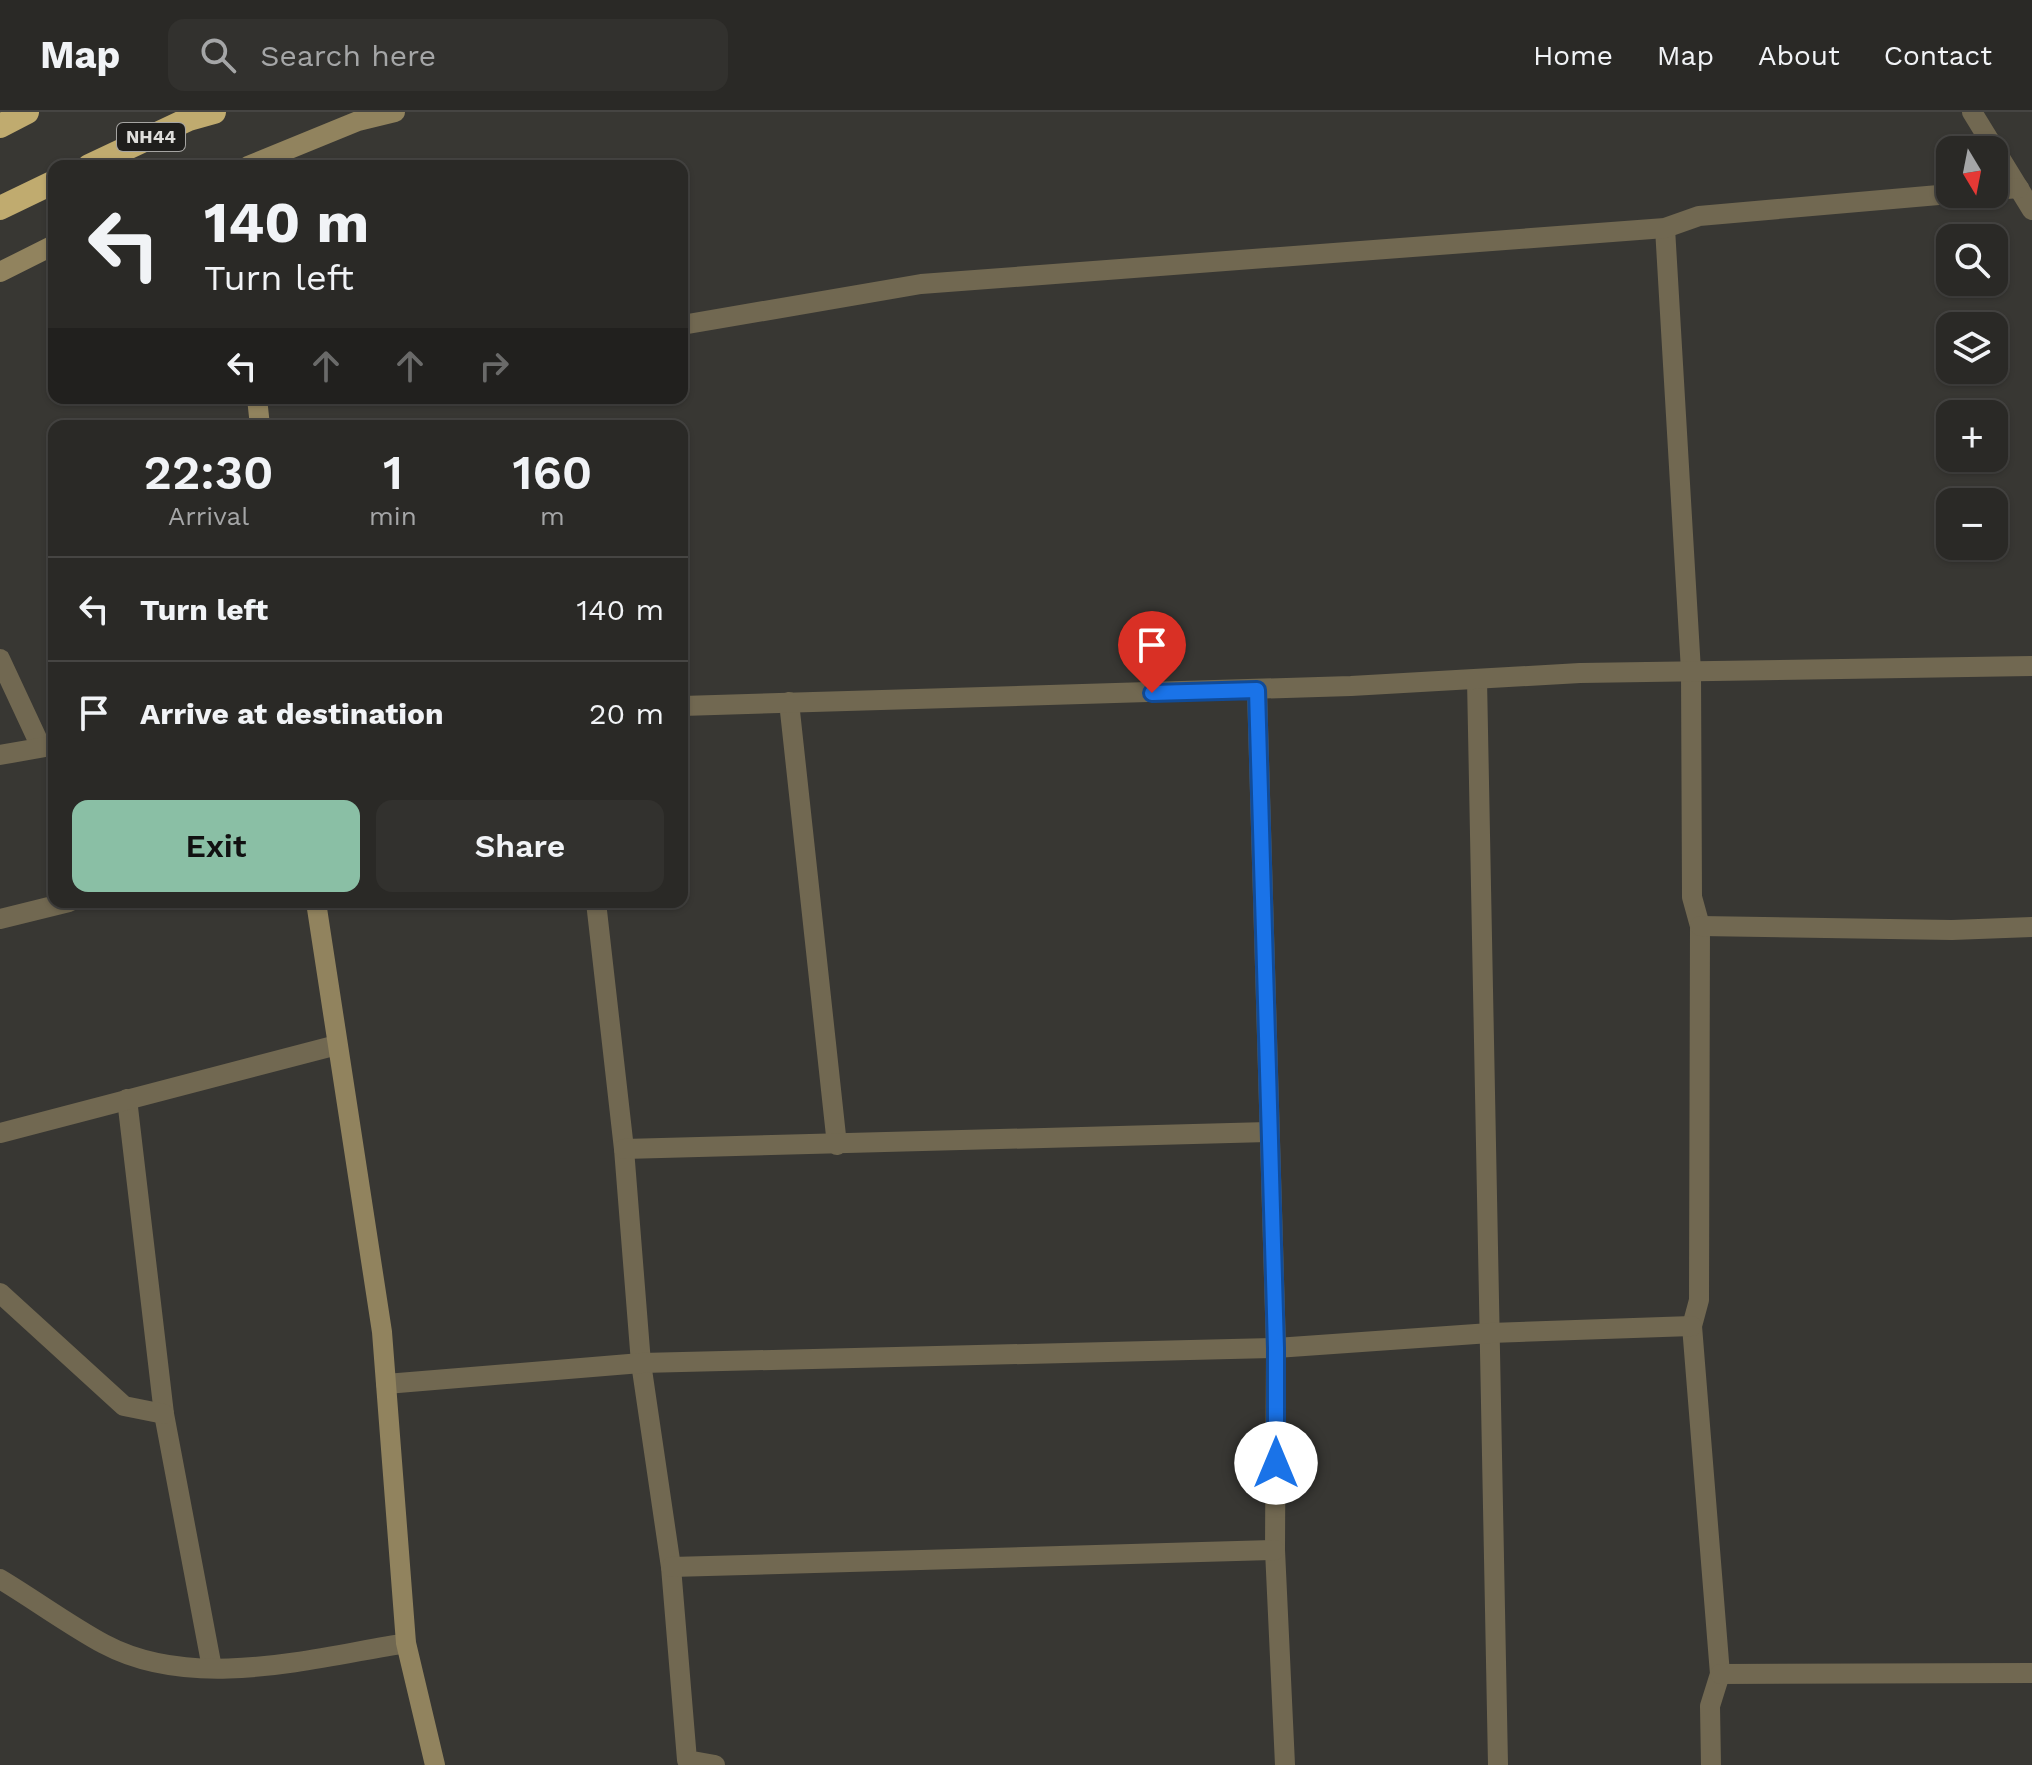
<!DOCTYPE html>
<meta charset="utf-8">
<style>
:root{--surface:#2a2926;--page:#32312e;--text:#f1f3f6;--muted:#a5a6a7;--line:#464543;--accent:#8abfa5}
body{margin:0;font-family:"Work Sans",sans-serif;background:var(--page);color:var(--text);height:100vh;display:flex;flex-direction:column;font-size:30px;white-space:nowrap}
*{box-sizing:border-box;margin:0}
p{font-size:26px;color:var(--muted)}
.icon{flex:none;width:44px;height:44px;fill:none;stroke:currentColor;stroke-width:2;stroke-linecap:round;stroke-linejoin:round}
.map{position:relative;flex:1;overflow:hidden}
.details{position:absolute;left:48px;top:308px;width:640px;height:488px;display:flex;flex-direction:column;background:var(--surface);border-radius:16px;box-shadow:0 2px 6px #0004,0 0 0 2px var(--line)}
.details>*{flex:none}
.guide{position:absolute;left:48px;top:48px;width:640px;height:244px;border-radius:16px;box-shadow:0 2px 6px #0004,0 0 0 2px var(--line);background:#2a2926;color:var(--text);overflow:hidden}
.needle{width:52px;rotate:170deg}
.buttons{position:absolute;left:1936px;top:24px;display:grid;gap:16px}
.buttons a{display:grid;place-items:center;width:72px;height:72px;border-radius:16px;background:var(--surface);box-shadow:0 2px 6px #0004,0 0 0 2px var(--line);font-size:40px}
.pin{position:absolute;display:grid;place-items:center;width:68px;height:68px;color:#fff;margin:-82px -34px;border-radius:50% 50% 50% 0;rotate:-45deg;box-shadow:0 0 8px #0007}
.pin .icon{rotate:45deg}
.me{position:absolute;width:88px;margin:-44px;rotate:0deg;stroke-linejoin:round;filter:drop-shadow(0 0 6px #0008)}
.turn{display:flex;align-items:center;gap:28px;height:168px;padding:0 24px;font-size:36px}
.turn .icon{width:104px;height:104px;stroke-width:2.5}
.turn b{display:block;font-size:56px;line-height:68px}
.lanes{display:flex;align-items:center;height:76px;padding:0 24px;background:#0003;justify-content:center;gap:40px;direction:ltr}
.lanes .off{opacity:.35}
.eta{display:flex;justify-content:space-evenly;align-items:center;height:136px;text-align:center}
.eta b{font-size:48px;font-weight:600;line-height:56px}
.cta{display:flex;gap:16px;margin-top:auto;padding:16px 24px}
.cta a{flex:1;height:92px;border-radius:16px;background:var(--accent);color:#111;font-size:32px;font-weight:600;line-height:92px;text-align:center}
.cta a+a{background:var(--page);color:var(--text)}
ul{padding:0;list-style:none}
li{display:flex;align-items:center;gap:24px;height:104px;padding:0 24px;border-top:2px solid var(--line)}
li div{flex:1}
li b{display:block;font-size:30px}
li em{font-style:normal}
header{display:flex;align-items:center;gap:48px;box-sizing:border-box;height:112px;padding:0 40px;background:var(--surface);border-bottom:2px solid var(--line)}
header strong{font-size:38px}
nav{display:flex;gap:44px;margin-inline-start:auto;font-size:28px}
.search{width:560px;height:72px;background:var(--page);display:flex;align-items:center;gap:20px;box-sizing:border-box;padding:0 28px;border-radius:16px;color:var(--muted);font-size:30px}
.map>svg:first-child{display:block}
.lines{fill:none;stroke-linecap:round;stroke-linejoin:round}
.street{stroke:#716851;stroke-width:20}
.secondary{stroke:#91835e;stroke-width:20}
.highway{stroke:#c0ab6f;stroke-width:24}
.route-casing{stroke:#114b97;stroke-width:20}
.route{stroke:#1a73e8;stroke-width:14}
.labels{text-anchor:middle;stroke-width:8;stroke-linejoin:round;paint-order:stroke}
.shield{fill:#1f1e1c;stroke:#a5a4a2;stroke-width:2}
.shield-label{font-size:18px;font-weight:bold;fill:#dfdedb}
</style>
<header>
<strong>Map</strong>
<div class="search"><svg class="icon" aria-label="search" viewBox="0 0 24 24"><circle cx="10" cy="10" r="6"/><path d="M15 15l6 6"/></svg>Search here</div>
<nav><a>Home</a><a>Map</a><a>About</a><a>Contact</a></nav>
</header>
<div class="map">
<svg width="2032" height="1653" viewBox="0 0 2032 1653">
<rect width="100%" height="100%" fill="#383733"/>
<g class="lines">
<!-- street -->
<g class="street">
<polyline points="1972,0 2032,98"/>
<polyline points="1994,78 2019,76"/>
<polyline points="1665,116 1691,559 1692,785 1700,814 1699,1188 1692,1214 1720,1562 1710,1594 1711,1653"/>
<polyline points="682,213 921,172 1665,116 1699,104 1950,82"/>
<polyline points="0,547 41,635"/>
<polyline points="1477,567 1498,1653"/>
<polyline points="1257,578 1276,1236 1275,1438 1285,1653"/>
<polyline points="789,590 837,1033"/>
<polyline points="682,594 1351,574 1580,561 2032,554"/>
<polyline points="0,643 51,634"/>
<polyline points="596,790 624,1037 641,1251 671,1455 687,1648 715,1653"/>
<polyline points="0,807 69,790"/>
<polyline points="1700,814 1952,818 2032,815"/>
<polyline points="127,987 164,1302 212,1556"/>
<polyline points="0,1021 337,933"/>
<polyline points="624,1037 1268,1020"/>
<polyline points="0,1181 124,1294 164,1302"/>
<polyline points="386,1272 641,1251 1276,1236 1490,1221 1692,1214"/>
<polyline points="671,1455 1275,1438"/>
<path d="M0,1467C35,1488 69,1513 104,1532C194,1580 312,1546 406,1531"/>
<polyline points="1720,1562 2032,1561"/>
</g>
<!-- secondary -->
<g class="secondary">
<polyline points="248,54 358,9 395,0"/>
<polyline points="0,160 54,133"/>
<polyline points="257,286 260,314"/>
<polyline points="316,790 382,1220 406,1531 435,1653"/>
</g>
<!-- highway -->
<g class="highway">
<polyline points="0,14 27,0"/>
<polyline points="89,54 189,7 214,0"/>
<polyline points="0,96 54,70"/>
</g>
</g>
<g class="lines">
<!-- route casing -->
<g class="route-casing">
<polyline id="route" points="1152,581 1257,578 1276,1236 1276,1351"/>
</g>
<!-- route -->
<use href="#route" class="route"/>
</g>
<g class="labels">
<!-- shield labels -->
<rect class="shield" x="117" y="11" width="68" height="28" rx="6"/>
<g class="shield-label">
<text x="151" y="31">NH44</text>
</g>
</g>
</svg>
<div class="buttons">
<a><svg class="needle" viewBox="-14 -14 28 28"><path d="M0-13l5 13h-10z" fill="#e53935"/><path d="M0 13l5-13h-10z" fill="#a5a6a7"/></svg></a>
<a><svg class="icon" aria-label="search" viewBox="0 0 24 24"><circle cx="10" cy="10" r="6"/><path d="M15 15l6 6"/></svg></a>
<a><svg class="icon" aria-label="layers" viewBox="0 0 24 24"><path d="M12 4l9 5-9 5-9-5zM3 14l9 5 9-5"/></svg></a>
<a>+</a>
<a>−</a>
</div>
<div class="pin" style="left:1152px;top:581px;background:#d93025"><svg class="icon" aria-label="arrive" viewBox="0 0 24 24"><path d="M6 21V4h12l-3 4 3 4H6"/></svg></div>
<svg class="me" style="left:1276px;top:1351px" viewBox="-20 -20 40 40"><circle r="19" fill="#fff"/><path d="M0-13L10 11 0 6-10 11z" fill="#1a73e8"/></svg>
<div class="guide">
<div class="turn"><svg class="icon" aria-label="left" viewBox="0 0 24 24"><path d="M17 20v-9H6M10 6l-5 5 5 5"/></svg><div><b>140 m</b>Turn left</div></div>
<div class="lanes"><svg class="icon" aria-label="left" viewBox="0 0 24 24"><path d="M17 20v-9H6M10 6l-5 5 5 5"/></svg><svg class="icon off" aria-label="ahead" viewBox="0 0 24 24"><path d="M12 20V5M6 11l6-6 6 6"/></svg><svg class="icon off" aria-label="ahead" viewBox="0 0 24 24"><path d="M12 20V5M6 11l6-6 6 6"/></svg><svg class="icon off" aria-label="right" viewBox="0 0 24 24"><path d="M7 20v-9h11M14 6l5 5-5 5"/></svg></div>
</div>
<section class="details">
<div class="eta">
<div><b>22:30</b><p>Arrival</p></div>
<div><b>1</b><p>min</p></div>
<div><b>160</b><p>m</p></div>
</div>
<ul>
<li><svg class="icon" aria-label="left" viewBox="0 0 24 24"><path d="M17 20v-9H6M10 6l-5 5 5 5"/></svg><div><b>Turn left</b></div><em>140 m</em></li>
<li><svg class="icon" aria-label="arrive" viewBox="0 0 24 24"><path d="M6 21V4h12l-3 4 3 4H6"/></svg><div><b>Arrive at destination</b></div><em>20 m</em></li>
</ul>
<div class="cta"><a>Exit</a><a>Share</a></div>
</section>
</div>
